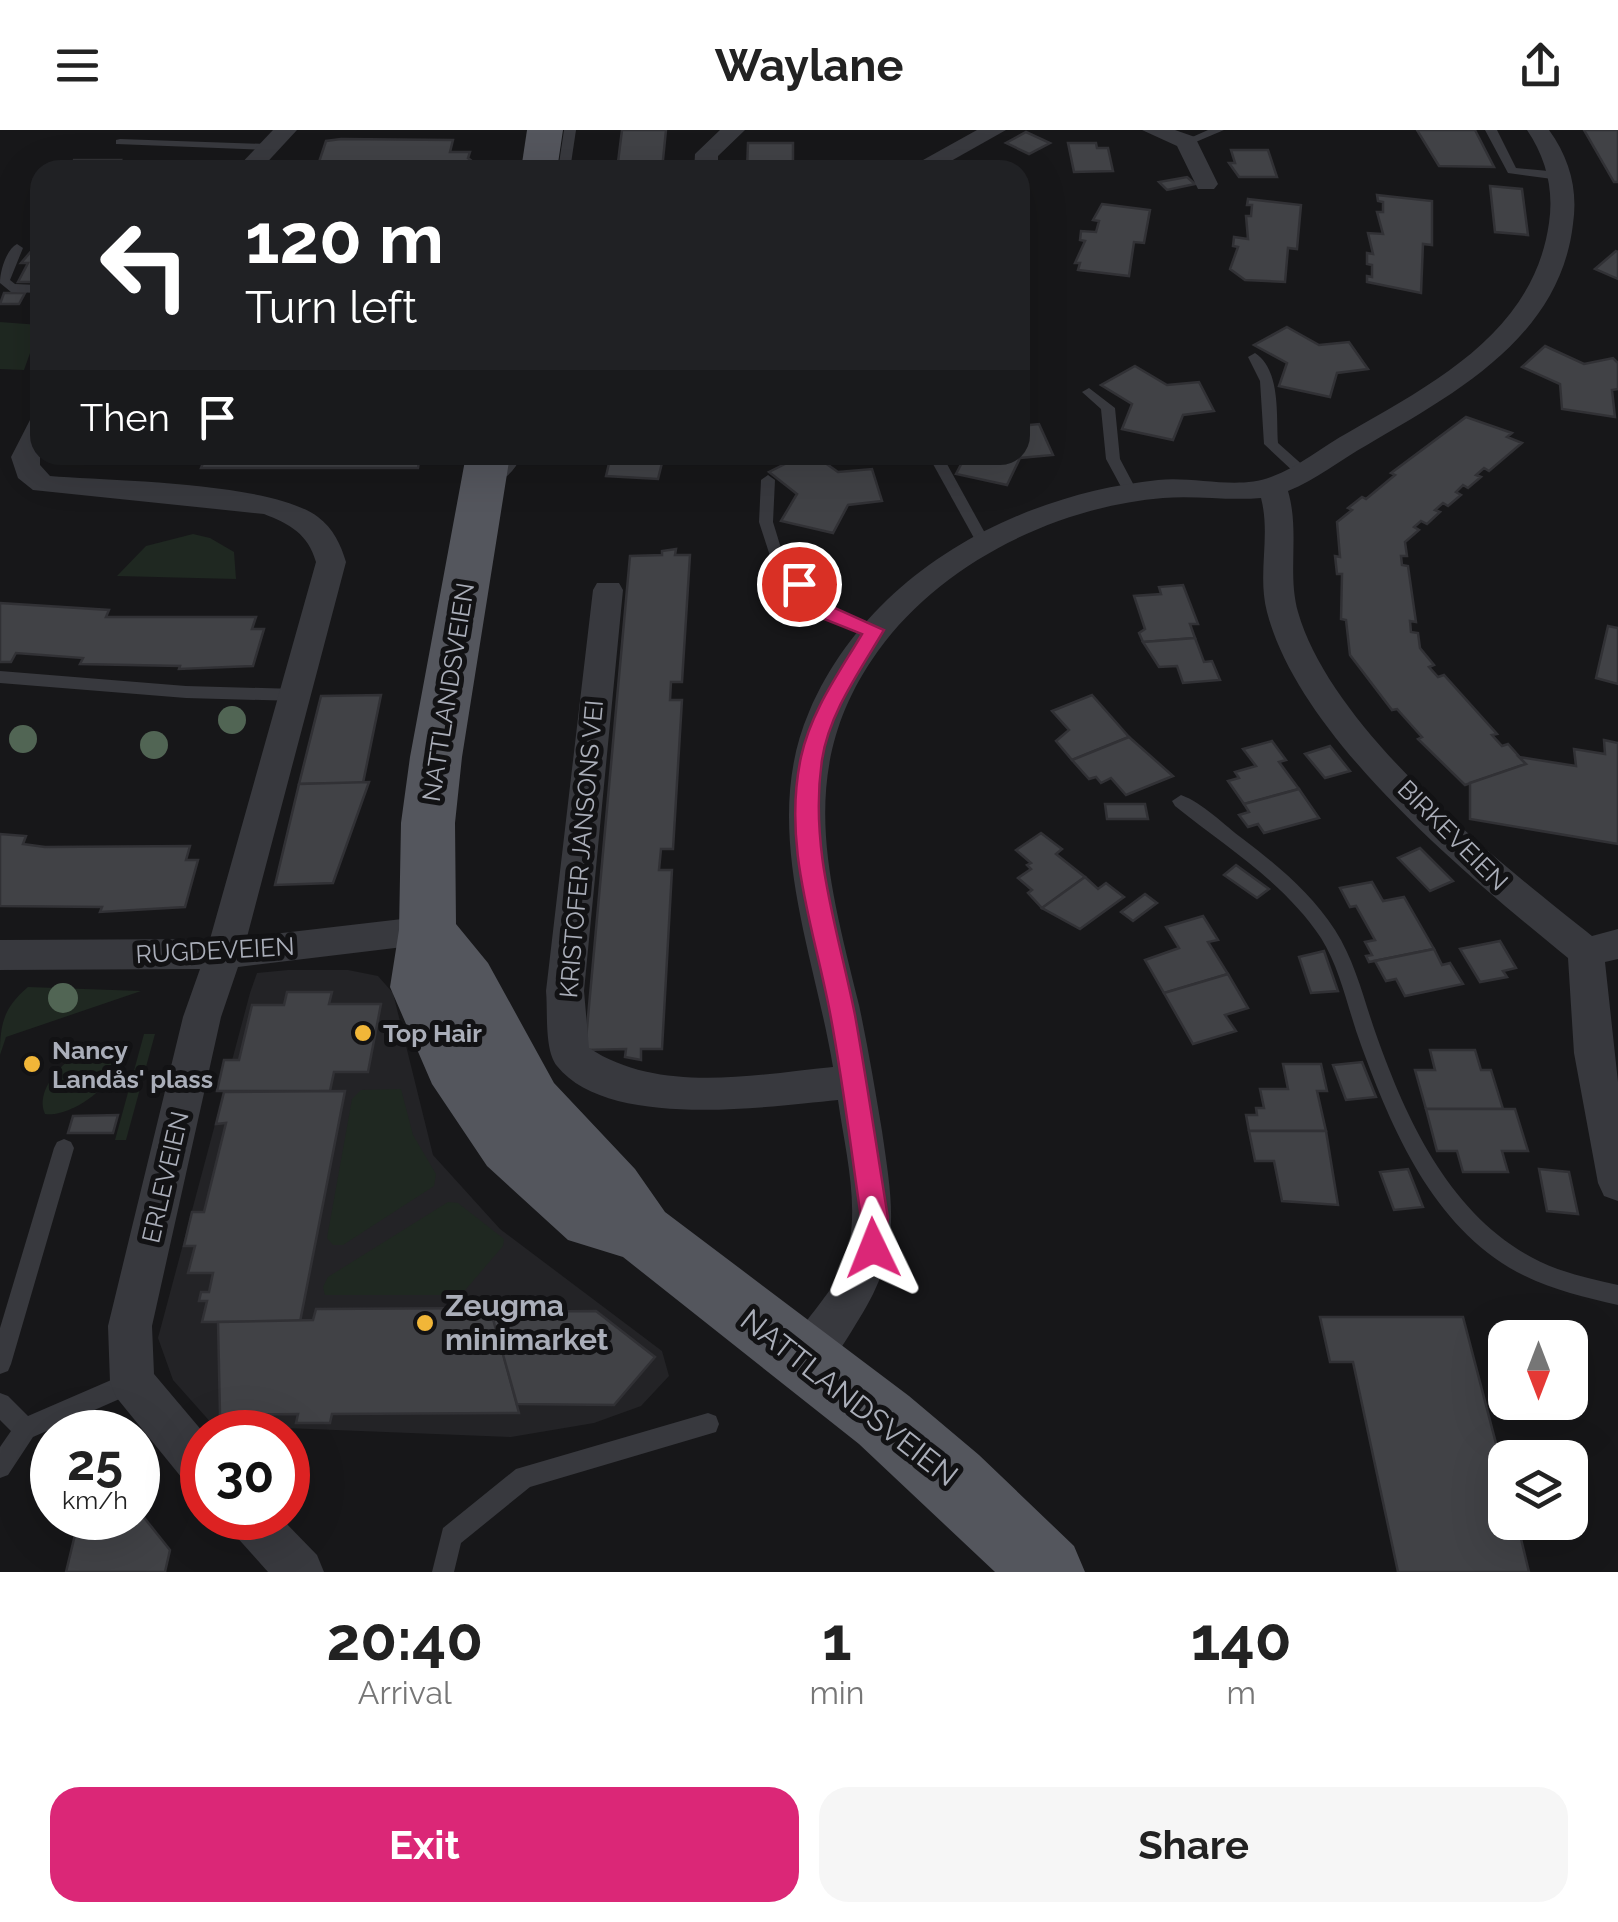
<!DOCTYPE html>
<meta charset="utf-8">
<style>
:root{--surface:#fff;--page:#f6f6f6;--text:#222;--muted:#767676;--accent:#db2777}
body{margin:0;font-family:Raleway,sans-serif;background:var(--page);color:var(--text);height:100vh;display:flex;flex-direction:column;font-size:38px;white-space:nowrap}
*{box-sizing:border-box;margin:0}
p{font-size:32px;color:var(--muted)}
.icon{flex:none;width:55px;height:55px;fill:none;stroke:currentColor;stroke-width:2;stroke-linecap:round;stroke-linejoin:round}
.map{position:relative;height:1442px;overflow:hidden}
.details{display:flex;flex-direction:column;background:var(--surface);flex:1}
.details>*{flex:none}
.guide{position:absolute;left:30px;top:30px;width:1000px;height:305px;border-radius:30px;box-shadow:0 10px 40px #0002;background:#202124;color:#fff;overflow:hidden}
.needle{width:65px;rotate:180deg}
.buttons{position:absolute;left:1488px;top:1190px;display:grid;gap:20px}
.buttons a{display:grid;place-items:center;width:100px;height:100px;border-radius:20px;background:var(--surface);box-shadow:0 10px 40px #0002;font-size:50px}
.speed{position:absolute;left:30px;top:1280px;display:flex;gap:20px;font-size:50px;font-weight:700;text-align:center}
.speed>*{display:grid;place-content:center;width:130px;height:130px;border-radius:50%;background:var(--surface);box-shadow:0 10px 40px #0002;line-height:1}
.speed small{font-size:25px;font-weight:400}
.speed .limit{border:15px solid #d22;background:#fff;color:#111}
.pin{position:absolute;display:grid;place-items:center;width:85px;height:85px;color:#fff;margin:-42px;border:5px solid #fff;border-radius:50%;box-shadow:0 2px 10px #0007}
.me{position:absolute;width:110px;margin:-55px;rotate:358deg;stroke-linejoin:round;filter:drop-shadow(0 0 8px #0008)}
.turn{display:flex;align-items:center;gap:35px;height:210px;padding:0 50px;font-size:45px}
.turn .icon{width:130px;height:130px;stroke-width:2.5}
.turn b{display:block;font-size:70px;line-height:85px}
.then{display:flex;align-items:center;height:95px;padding:0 50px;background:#0003;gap:20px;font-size:38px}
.eta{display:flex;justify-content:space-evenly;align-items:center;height:170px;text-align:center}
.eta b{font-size:60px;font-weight:700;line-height:70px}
.button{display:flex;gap:20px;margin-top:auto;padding:20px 50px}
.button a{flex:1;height:115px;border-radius:30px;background:var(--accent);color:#fff;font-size:40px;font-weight:700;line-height:115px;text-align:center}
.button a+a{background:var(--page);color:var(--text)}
header{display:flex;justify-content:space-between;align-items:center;height:130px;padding:0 50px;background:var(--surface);font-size:45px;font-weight:700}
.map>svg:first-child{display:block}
.built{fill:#232326}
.green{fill:#1f2821}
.building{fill:#414246;stroke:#313135;stroke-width:2.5}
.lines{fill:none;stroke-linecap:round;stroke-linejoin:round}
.lane{fill:#38393e;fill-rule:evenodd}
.street{fill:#38393e;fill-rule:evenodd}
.primary{fill:#54565d;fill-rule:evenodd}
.tree{fill:#516554}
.route{fill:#db2777;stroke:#8e194d;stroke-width:2.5}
.poi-dot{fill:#f1b638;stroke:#121214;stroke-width:4}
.labels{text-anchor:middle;stroke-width:10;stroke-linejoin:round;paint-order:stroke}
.street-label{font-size:25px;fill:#aaaeb9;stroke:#121214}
.poi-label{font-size:25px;font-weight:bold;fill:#aaaeb9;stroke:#121214;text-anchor:start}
.near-poi-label{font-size:30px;font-weight:bold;fill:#aaaeb9;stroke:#121214;text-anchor:start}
.near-street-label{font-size:30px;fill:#aaaeb9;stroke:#121214}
</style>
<header><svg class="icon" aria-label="menu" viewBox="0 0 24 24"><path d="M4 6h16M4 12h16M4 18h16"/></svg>Waylane<svg class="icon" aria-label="share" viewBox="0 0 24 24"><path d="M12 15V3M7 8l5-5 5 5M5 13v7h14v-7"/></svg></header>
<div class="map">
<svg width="1618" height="1442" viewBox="0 0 1618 1442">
<rect width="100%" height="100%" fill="#171719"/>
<!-- built -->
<polygon class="built" points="288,840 348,840 378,846 393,863 433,1025 500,1099 662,1221 669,1246 641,1276 594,1293 511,1307 213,1295 173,1250 158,1208 250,863 257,843"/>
<!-- green -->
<g class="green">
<polygon points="0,192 40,195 24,240 0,239"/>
<polygon points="193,404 210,408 234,422 236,449 117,446 146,416"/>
<path d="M28,857L141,861L6,907L0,925C0,895 3,878 28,857Z"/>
<polygon points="144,904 155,904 126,1010 115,1010"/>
<path d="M100,915L117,924C122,952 71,988 45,984C32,956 75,918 100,915Z"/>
<polygon points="401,959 413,1005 436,1044 434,1056 343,1115 333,1115 327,1108 352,969 361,960"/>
<polygon points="448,1072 458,1073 504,1109 503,1116 461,1165 325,1165 323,1157 328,1147"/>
</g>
<!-- building -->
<g class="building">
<polygon points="622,0 666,0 662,40 617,40"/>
<polygon points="1417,0 1475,0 1494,37 1439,36"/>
<polygon points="1584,0 1618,0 1618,52 1614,52"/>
<polygon points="1026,2 1050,13 1029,24 1006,13"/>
<polygon points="341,9 453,10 450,22 470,22 468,28 477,35 476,40 285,40 293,33 319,32 326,11"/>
<polygon points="748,13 793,13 793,40 747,40"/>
<polygon points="1068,13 1096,13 1097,18 1108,18 1113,41 1074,42"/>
<polygon points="1231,20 1268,20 1277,47 1239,47 1229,33 1235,33"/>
<polygon points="74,30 121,30 117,40 69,40"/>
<polygon points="1187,47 1195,54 1167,60 1159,52"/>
<polygon points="1490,56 1522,59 1528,105 1495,102"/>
<polygon points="1377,65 1432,71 1432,115 1423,114 1421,163 1367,152 1367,146 1372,147 1372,135 1367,134 1367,123 1373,124 1368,103 1383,104 1377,82 1383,82 1383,72 1378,71"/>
<polygon points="1248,69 1301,75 1297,119 1288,118 1285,152 1245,150 1230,139 1238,117 1233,116 1234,107 1248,109 1246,86 1251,86 1252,75 1247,75"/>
<polygon points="1102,74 1150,80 1144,113 1134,112 1129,146 1078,140 1080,133 1075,133 1085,111 1080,110 1081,101 1096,102 1099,91 1093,90"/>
<polygon points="40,111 40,152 18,152 28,133 21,133"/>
<polygon points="1616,121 1618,122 1618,149 1595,139"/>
<polygon points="4,163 25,163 19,174 0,174"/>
<polygon points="1287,197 1319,215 1349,212 1368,239 1337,243 1330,267 1279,256 1287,233 1254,215"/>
<polygon points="1545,216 1584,234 1613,228 1618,233 1618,259 1612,260 1615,287 1562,279 1560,254 1522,237"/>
<polygon points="1135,236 1167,255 1199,252 1214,281 1183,285 1173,310 1122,299 1132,274 1101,255"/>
<polygon points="1466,287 1512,303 1507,307 1522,313 1489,341 1484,338 1476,345 1481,347 1468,358 1463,355 1456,362 1461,365 1448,376 1443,373 1435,380 1440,382 1427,394 1421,391 1414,397 1419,400 1405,412 1407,426 1401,426 1402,435 1408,436 1416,492 1410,491 1411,502 1418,503 1420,518 1434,535 1429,537 1438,547 1444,545 1497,604 1492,605 1502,616 1508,614 1526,634 1465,655 1418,609 1422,607 1397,579 1392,580 1350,525 1346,490 1341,489 1342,444 1337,444 1335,426 1340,427 1337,392 1352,380 1348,378 1362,367 1366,369 1395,345 1391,343"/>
<polygon points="1039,294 1053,325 1020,328 1007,355 956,344 966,325 1020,325 1020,296"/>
<polygon points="77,325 420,325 418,338 201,338 203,333"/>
<polygon points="611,325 664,325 658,349 606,346"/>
<polygon points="803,325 814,325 838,342 872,339 882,371 848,375 833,403 781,391 797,364 769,342"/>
<polygon points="676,419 675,425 690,425 682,552 671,552 670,570 682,570 673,719 661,719 659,740 672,740 662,919 641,919 641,930 625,927 626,919 585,920 630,426 662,425 662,421"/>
<polygon points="1183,455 1198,494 1190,494 1195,508 1143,512 1139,503 1145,499 1134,466 1161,464 1159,457"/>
<polygon points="0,473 109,480 106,487 256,487 252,499 264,499 253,536 179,539 180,536 80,534 83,528 16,523 11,532 0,532"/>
<polygon points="1608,496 1618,498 1618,554 1596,548"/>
<polygon points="1195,508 1204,532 1212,531 1220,550 1183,553 1177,536 1159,537 1143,512"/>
<polygon points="381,565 363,653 299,654 321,566"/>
<polygon points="1092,565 1129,607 1072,630 1056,611 1069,600 1052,581"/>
<polygon points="1129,607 1173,646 1126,665 1111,648 1101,653 1096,647 1089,649 1072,630"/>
<polygon points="1604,610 1618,613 1618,714 1470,689 1470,653 1526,634 1519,627 1576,636 1574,619 1605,624"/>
<polygon points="1272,611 1286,630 1279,632 1299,659 1244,674 1228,651 1239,648 1235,642 1256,636 1243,619"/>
<polygon points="1330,616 1350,641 1325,648 1305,624"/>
<polygon points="369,652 333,753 275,755 299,654"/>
<polygon points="1299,659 1319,688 1264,703 1258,694 1248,697 1239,685 1249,682 1244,674"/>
<polygon points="1105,674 1145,674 1148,689 1107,689"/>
<polygon points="1041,703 1062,719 1056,724 1085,747 1042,778 1028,763 1032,760 1018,748 1031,739 1027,735 1031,733 1016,720"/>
<polygon points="0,704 26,706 23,714 45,717 190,716 186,730 198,730 185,777 100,782 102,777 0,776"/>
<polygon points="1420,718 1453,751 1430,761 1398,728"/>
<polygon points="1236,735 1269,759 1257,768 1224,745"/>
<polygon points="1085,747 1098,759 1106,753 1124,767 1080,799 1042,778"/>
<polygon points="1372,752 1383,771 1404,767 1434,819 1369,832 1366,826 1372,825 1365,812 1375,810 1356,776 1350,777 1340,758"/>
<polygon points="1145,764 1157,773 1133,791 1121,782"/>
<polygon points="1203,786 1218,810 1208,812 1228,844 1164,863 1145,830 1179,818 1166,797"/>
<polygon points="1500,811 1516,838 1503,841 1507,847 1480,852 1460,819"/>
<polygon points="1434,819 1442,835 1450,833 1463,854 1405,866 1396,849 1386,851 1375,831"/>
<polygon points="1324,821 1338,861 1311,863 1299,827"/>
<polygon points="1228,844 1248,878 1225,885 1236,901 1193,914 1164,863"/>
<polygon points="287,862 332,862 329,874 381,874 368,942 334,942 330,961 217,961 224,930 239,930 252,875 284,875"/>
<polygon points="1430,920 1475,920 1481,940 1491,940 1503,979 1426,979 1415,940 1435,940"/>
<polygon points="1362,932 1376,967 1346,970 1333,935"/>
<polygon points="1283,934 1321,934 1327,961 1317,961 1326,1001 1249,1001 1246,985 1257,985 1256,978 1264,978 1260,959 1288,959"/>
<polygon points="345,961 300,1192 202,1192 207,1171 199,1171 201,1162 209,1162 213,1143 188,1143 195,1116 184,1116 192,1082 204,1082 226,993 216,994 224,962"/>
<polygon points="1426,979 1515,979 1528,1021 1502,1021 1508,1042 1463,1042 1457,1021 1437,1021"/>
<polygon points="118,985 113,1003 68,1003 73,986"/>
<polygon points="1249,1001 1326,1001 1338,1075 1282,1071 1274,1031 1255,1031"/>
<polygon points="1408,1039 1423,1077 1394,1080 1380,1042"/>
<polygon points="1539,1039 1569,1042 1578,1084 1547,1081"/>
<polygon points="491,1178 519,1283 332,1284 330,1293 296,1293 298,1284 220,1285 218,1192 313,1190 316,1179"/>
<polygon points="596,1181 655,1227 614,1275 517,1274 491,1182"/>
<polygon points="1320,1187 1463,1187 1505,1348 1505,1392 1517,1392 1529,1442 1398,1442 1353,1232 1330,1232"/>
<polygon points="138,1380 170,1420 165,1442 66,1442 79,1388 138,1388"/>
</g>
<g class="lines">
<!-- lane -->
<g class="lane">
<polygon points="564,0 576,0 570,40 558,40"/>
<polygon points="1208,0 1224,0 1191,14 1181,12"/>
<polygon points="1485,0 1497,0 1516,38 1560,42 1566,46 1560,50 1508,43"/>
<polygon points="120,9 267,14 273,17 267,20 116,14 116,10"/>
<path d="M17,114L23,118L10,150L15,154L40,155V163L11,162L0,153C0,141 6,120 17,114Z"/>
<path d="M1255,223C1281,240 1276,285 1278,313L1306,338V344H1296L1264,314L1260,251L1248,227Z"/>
<polygon points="1089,258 1115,278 1120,329 1138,363 1136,366 1126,366 1106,329 1101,279 1082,262"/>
<path d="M508,325H522C514,342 503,355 483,353V347L501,338Z"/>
<polygon points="928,325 942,325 991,414 989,417 979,417"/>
<polygon points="768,345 775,350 773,392 784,428 826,476 879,496 881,500 879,504 867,504 816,484 772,432 759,392 761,350"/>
<polygon points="0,541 186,556 297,559 305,565 297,571 186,568 0,553"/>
<path d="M1181,665C1203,673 1224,695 1243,709C1277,735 1311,763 1335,800C1356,833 1364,871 1377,907C1407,991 1449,1082 1531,1127C1558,1142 1588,1148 1618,1155V1175C1583,1167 1549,1159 1517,1142C1433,1096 1392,1000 1361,915C1348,880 1341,840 1321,808C1284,752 1226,717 1175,676L1172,671Z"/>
<polygon points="64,1009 71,1012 74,1018 11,1234 8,1241 0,1244 0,1198 54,1018 57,1012"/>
<polygon points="132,1241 140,1244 143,1252 140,1260 33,1307 8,1345 0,1348 0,1317 11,1301 0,1290 0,1263 8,1266 28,1286"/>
<polygon points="708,1283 716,1286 719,1294 716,1302 530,1357 461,1413 454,1442 432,1442 443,1398 516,1339"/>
</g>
<!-- street -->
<g class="street">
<polygon points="273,0 297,0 260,40 235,40"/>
<polygon points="720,0 745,0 718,26 718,40 694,40 695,24"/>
<polygon points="977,0 1006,0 935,40 905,40"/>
<polygon points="1142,0 1175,0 1195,7 1218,54 1214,59 1198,59 1177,16"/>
<path d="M1527,0H1549C1570,29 1578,60 1573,94C1560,207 1456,263 1367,315C1340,330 1316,350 1288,361C1300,402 1287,443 1298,482C1332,600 1497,731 1592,806L1618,799V829L1605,832L1618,952V1071L1604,1066L1598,1053L1574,923L1568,828C1469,747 1300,609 1267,482C1257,444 1271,406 1261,368C1228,371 1195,365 1163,368C1056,377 941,433 878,521C794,638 828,747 859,875C868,917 875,959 882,1001C893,1077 902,1121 859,1189C845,1212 830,1240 805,1250L790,1244L783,1229C795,1201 819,1178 835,1152C867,1098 846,1029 838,970C766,977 608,1000 557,936C544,920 548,881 546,861L593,460L597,453H619L623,460L584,861L589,918C659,964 753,945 833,937C814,822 760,696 809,582C868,444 1014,365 1158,350C1194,346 1237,360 1271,347C1299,337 1323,316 1349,302C1436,252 1534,201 1549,93C1554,59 1546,28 1527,0Z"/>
<path d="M40,288V335L50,346C112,351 272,352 318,387C333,398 341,415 346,432L247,807L428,786L441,790L446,800L441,810L428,814L238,837L221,887L152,1196L154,1244L203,1302L202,1360L186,1353L116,1267L110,1252L108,1196L183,887L200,839L0,840V810L210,809L316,432C308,404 290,394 264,384L33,360L18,348L11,327L30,290Z"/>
<polygon points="227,1388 281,1388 317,1425 324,1442 268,1442 234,1404"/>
</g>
<!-- primary -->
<g class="primary">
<polygon points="527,0 563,0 557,40 521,40"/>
<polygon points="466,325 510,325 462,627 455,693 456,794 488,833 554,953 635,1039 665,1082 909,1266 979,1325 1074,1416 1085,1442 995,1442 859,1314 623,1127 568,1110 487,1036 432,954 390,857 399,800 401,693 410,627"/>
</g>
</g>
<!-- trees -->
<g class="tree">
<circle cx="232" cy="590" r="14"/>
<circle cx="23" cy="609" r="14"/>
<circle cx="154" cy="615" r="14"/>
<circle cx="63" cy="868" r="15"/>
</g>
<!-- route -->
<path class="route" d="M799,448L828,475L884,500C860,541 829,583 822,630C809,720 838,799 855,885C867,952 877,1020 888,1088L883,1127L873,1130L864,1127L861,1088C851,1020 843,951 830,883C814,798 782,715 801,627C811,581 839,543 862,504L814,485L789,454Z"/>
<!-- markers -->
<g class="poi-dot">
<circle cx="363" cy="903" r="10"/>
<circle cx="32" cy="934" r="10"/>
<circle cx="425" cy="1193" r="10"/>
</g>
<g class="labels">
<!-- street labels -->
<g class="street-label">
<text transform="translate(448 562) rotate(-81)" y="9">NATTLANDSVEIEN</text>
<text transform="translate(1453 705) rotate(45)" y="9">BIRKEVEIEN</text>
<text transform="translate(581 719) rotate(-85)" y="9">KRISTOFER JANSONS VEI</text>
<text transform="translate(215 820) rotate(-3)" y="9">RUGDEVEIEN</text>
<text transform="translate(165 1047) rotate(-77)" y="9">ERLEVEIEN</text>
</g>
<!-- poi labels -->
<g class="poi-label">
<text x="383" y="912">Top Hair</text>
<text x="52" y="929">Nancy<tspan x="52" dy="29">Landås' plass</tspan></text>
</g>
<!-- near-poi labels -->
<g class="near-poi-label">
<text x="445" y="1186">Zeugma<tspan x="445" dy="34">minimarket</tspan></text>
</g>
<!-- near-street labels -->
<g class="near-street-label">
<text transform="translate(849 1268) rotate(38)" y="10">NATTLANDSVEIEN</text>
</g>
</g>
</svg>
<div class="buttons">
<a><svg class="needle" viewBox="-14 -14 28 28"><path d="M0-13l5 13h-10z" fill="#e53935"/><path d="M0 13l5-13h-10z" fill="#767676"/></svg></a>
<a><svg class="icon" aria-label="layers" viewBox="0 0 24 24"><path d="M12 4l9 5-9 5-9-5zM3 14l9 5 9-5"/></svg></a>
</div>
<div class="speed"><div>25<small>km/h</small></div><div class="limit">30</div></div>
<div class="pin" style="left:799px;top:454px;background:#d93025"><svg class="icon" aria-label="arrive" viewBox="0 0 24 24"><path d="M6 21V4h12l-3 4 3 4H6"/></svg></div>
<svg class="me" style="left:873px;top:1118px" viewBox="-20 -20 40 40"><path d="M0-17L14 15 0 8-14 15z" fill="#db2777" stroke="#fff" stroke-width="4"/></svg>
<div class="guide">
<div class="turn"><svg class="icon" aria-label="left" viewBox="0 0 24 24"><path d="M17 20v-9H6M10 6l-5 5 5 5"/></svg><div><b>120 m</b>Turn left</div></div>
<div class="then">Then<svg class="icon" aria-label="arrive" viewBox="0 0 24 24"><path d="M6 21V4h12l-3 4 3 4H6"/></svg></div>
</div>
</div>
<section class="details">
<div class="eta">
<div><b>20:40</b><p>Arrival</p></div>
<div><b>1</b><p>min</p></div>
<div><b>140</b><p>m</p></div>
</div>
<div class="button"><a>Exit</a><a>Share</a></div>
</section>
